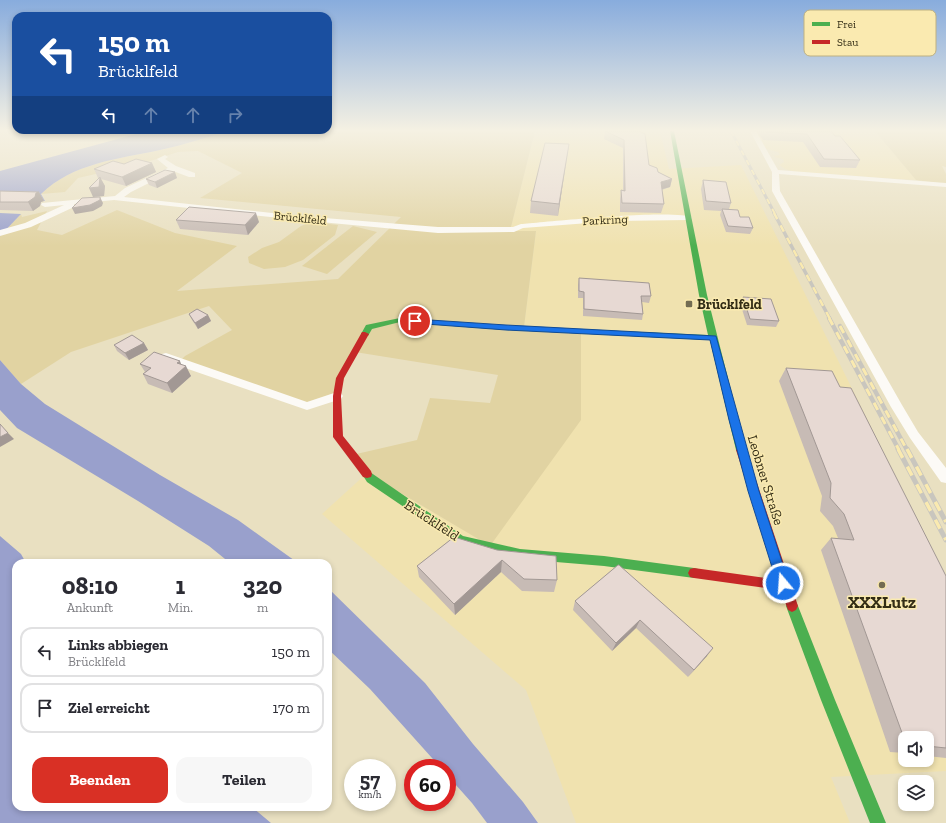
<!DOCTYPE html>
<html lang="de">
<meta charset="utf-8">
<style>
:root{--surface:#fff;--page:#f7f7f7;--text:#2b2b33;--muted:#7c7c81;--line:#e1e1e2;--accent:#d93025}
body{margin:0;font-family:"Zilla Slab",serif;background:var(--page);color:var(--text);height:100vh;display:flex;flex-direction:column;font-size:15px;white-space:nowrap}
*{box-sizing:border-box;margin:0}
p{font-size:13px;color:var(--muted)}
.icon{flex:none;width:22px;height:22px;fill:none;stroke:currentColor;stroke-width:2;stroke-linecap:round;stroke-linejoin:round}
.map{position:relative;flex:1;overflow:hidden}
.sheet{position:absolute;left:12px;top:559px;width:320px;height:252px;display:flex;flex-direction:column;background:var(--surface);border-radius:12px;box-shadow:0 2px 6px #0003}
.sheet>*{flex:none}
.banner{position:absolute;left:12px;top:12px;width:320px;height:122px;border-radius:12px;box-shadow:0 2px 6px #0003;background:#1a4fa0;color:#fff;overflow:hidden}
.tools{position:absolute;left:898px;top:731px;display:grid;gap:8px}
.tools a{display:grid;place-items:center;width:36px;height:36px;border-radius:8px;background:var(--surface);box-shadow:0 2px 6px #0003;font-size:20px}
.speed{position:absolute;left:344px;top:759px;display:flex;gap:8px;font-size:20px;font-weight:700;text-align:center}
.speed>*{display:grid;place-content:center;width:52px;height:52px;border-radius:50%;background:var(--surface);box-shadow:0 2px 6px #0003;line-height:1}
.speed small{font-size:10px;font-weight:400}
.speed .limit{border:6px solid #d22;background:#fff;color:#111}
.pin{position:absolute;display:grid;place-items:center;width:34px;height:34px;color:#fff;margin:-17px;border:2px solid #fff;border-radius:50%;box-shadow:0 1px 4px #0007}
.me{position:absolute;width:44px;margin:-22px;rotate:342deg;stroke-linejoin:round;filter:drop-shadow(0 0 3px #0008)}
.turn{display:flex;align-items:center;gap:14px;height:84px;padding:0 20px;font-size:18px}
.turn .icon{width:52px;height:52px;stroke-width:2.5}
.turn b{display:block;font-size:28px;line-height:34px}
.lanes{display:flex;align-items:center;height:38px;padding:0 20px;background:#0003;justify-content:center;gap:20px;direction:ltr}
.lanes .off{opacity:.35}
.eta{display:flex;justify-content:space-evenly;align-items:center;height:68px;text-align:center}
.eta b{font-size:24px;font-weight:700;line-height:28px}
.action{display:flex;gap:8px;margin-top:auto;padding:8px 20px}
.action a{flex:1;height:46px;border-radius:12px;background:var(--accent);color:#fff;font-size:16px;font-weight:700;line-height:46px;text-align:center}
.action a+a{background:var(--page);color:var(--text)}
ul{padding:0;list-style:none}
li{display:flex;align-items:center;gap:12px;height:50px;margin:0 8px 6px;padding:0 12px;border:2px solid var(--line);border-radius:12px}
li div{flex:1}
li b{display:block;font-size:15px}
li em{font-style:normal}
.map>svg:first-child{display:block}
.built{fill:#f0e2af;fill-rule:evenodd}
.green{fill:#e1d3a2}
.water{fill:#99a0cc}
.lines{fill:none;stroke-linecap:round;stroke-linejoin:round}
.street{fill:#fcfaf6;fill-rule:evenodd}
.fast{fill:#4caf50;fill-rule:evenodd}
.jam{fill:#c62828;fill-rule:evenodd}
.rail-far3-casing{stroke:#c9c6be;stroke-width:3}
.rail-far2-casing{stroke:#c9c6be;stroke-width:3.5}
.rail-far1-casing{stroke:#c9c6be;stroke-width:4.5}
.rail-casing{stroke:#c9c6be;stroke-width:5}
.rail-far3{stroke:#faeab0;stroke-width:2;stroke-dasharray:5.5;stroke-linecap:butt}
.rail-far2{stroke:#faeab0;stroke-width:2.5;stroke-dasharray:7;stroke-linecap:butt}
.rail-far1{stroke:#faeab0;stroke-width:3;stroke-dasharray:8;stroke-linecap:butt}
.rail{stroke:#faeab0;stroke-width:3.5;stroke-dasharray:10;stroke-linecap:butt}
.wall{fill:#c7bbb5}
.shaded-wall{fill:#a29894}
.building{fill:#e7d9d3;stroke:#a29894}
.route{fill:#1a73e8;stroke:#114b97}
.poi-dot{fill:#736c52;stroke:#faeab0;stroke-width:1.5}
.labels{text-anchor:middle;stroke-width:3;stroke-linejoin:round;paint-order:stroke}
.far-street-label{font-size:12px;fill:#332d16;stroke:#faeab0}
.poi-label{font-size:14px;font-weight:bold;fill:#332d16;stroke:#faeab0;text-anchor:start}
.street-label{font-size:14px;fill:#332d16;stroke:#faeab0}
.near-poi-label{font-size:17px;font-weight:bold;fill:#332d16;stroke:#faeab0}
.key{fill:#faeab0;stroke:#beb182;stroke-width:1}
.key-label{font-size:11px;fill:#332d16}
</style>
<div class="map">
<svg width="946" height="823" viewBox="0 0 946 823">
<rect width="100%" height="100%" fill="#e9e0c1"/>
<!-- built -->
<g class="built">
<path d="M535,131H660L669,169L741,165L946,578V771L831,777L850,823H576L526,690L322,514L367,473L490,545L524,327L536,231H510ZM905,738H927V760H905Z"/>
<polygon points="755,131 875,131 916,180 796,172 785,169 779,165 784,162 783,159 775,157 774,156 780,155 778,152 766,149"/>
</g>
<!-- green -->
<g class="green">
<path d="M228,131H535L510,231H536L524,327L581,332V420L490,546L367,473L352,455L417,440L430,398L490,403L498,375L355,352L337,396L307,406L179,362L185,356L232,330L209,306L71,352L21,384L0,360V236L21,214L22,217L47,211L37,230L62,235L117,210L175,233L237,246L177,291L338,279L401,217L200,198L242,173L198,151L178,152L144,163L78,178L65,192L41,194C73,163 118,159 160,150C183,145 205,138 228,131Z"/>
<polygon points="875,131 946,131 946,167 942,166 946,174 946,184 916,180"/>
<polygon points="312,222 338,225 335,235 303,260 285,267 264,269 249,263 248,257 262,248 279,242 301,226"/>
<polygon points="353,226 377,232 327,274 302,266"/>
</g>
<!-- water -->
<g class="water">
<path d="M147,131H228C205,138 183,145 160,150C118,159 73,163 41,194L45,201H0V171Z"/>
<polygon points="0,213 21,214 0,236"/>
<polygon points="0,360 21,384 45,404 160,475 238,520 298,563 230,563 209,546 138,501 17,428 0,410"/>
<polygon points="0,536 21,554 26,563 16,563 16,807 252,807 271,823 0,823"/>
<polygon points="328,588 425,683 473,744 523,802 538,823 487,823 472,803 447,775 447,768 441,768 370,689 328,649"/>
</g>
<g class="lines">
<!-- street -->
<g class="street">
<polygon points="750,131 756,131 778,170 946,183 946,187 779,174 780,191 902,405 918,432 946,468 946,483 941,482 910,438 891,407 772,191 772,172"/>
<path d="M165,155L168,157L165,159L176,166L195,173V177H189L173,171L131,192L124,197L299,216L438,227H513L521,224C544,222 681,208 692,218L688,220L615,221L523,228L514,232L438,233L299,220L114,200L74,204V207L31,227L0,236V230L25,223L64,205L45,207L41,205L42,203L115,196L125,188L168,168L157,159Z"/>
<polygon points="166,353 307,402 337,392 341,393 343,396 341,399 307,410 162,360 161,357 162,354"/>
</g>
<!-- fast -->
<g class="fast">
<polygon points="670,131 674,131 707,295 746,450 744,453 738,453 736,450 710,340 506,330 400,322 372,329 368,336 362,336 361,334 366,325 400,318 506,326 708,335 699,295"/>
<polygon points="367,470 463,536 520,549 604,556 694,568 698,569 700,573 698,577 694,578 604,566 520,559 460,545 367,482 362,474 363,471"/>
<polygon points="792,600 796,602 798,606 835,700 886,823 870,823 821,700 786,606 788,602"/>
</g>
<!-- jam -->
<g class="jam">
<polygon points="362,332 365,332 369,334 344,378 341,396 343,436 371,471 372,474 371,477 367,478 363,477 333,437 333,396 336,378"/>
<polygon points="741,446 744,447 746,450 798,606 796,610 792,612 788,610 780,588 765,588 694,578 690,577 688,573 690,569 694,568 765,578 777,578 736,450 738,447"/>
</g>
<!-- rail-far3 casing -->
<g class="rail-far3-casing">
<polyline id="rail-far3" points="731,131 775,214"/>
</g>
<!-- rail-far2 casing -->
<g class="rail-far2-casing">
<polyline id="rail-far2" points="774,213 830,319"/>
</g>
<!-- rail-far1 casing -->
<g class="rail-far1-casing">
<g id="rail-far1">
<polyline points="829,318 899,450"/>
<polyline points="840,326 907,450"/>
</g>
</g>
<!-- rail casing -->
<g class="rail-casing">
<g id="rail">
<polyline points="898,449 946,540"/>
<polyline points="907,449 946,522"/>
</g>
</g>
<!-- rail-far3 -->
<use href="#rail-far3" class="rail-far3"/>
<!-- rail-far2 -->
<use href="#rail-far2" class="rail-far2"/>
<!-- rail-far1 -->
<use href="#rail-far1" class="rail-far1"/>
<!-- rail -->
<use href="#rail" class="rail"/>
</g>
<!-- wall -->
<g class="wall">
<polygon points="605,131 639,131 649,165 658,172 672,179 670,187 662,190 664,204 661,213 620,212 620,199 621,190 623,190 623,148 604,139"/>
<polygon points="757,131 831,131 835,136 860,160 856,168 820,167 803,142 763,140"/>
<polygon points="569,144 558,216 530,213 531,201"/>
<polygon points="152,163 156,172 126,186 101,179 105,186 104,196 93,197 99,178 98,178 94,169 124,164"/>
<polygon points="177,178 157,188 149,185 146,179"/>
<polygon points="703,180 731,203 729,209 740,217 753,228 750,234 726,232 720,215 721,211 704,210 701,189"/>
<polygon points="0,191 39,192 44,201 41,202 40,206 33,211 0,210"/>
<polygon points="176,220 259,222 248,235 180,229"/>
<polygon points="579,278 651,296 649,303 642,302 643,314 642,320 583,316 583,298 578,298 578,285"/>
<polygon points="743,297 779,321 776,327 747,325 740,303"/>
<polygon points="189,314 208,315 211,321 198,329 192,320"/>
<polygon points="144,343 148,350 129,360 117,351 114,345"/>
<polygon points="140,364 181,365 191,376 172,393 148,384 143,374 145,372"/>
<polygon points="786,368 840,387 946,576 946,758 927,756 927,738 905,738 905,753 890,752 821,550 831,538 838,538 833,526 820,511 822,496 779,381"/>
<polygon points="454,537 557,580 554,592 522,591 501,572 455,615 419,577 417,566"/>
<polygon points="618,565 707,656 688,677 636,628 612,651 573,610 575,601"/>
</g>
<!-- shaded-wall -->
<g class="shaded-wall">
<polygon points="569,144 567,155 558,216 559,204"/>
<polygon points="152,163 156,172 126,186 122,177"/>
<polygon points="175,172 177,178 157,188 155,182"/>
<polygon points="100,177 105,186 104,196 93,197 89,188"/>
<polygon points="672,179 670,187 659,190 661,182"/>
<polygon points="39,192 44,201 41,202 40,206 33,211 28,202 36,193"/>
<polygon points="100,197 103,203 102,206 93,211 75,214 72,208"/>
<polygon points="256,213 259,222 248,235 245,225"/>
<polygon points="208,315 211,321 198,329 195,323"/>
<polygon points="144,343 148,350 129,360 125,353"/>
<polygon points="180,361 183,369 186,366 191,376 172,393 167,383 177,363"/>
<polygon points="8,433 14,439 0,447 0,437"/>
<polygon points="502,560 501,572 455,615 454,604"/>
<polygon points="640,620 636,628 612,651 616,643"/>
<polygon points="713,648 707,656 688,677 694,670"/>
</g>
<!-- building -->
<g class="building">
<polygon points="605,131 639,131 645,134 649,165 657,168 658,172 672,179 661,182 664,204 622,203 621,190 625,191 624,140"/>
<polygon points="765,131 831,131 835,136 840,136 860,160 824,159 807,134 766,132"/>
<polygon points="545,143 569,144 559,204 531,201"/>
<polygon points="136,159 152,163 122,177 94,169 113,161 124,164"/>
<polygon points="165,170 175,172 155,182 146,179"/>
<polygon points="100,177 99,187 89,188"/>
<polygon points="703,180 726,182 731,203 706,201"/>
<polygon points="0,191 39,192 36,193 35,197 28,202 0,202"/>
<polygon points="100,197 100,200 90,205 72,208 82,198"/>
<polygon points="189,207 256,213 245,225 176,220"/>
<polygon points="722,209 738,210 740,217 749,217 753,228 728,226"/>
<polygon points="579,278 649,283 651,296 641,296 643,314 584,309 584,292 579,291"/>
<polygon points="743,297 771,299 779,321 750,319"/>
<polygon points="197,309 208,315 195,323 189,314"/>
<polygon points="132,335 144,343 125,353 114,345"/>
<polygon points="154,352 180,361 177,363 186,366 167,383 143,374 151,368 140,364"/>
<polygon points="786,368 832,371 840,387 851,388 946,576 946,748 927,746 927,738 905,738 905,741 831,538 854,540 844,514 830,498 831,483"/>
<polygon points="0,424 8,433 0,437"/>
<polygon points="454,537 497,550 556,556 557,580 524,579 502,560 454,604 417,566"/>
<polygon points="618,565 619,565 713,648 694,670 640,620 616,643 575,601"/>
</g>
<!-- sky -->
<linearGradient id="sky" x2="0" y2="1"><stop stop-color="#88acdd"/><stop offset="0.53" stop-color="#f5f1e3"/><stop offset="1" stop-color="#f5f1e3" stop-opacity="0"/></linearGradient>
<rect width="946" height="246" fill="url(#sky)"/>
<!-- route -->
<polygon class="route" points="415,319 506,325 716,336 759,491 789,583 787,587 783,588 779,587 777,583 748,491 729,420 710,340 506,330 412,323 412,320"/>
<!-- markers -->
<g class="poi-dot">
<rect x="685" y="300" width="8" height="8" rx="2"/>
<circle cx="882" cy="585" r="4"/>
</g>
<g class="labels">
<!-- far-street labels -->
<g class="far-street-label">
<text transform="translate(300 218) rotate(6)" y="4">Brücklfeld</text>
<text transform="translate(605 220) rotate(-3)" y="4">Parkring</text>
</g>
<!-- poi labels -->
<g class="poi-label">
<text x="697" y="309">Brücklfeld</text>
</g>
<!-- street labels -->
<g class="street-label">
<text transform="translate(766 480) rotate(73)" y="5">Leobner Straße</text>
<text transform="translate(432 520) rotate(33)" y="5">Brücklfeld</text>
</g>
<!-- near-poi labels -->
<g class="near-poi-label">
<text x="882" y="608">XXXLutz</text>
</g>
</g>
<!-- legend -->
<rect x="804" y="10" width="132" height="46" rx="6" class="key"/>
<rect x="812" y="22" width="18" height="4" fill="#4caf50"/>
<rect x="812" y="40" width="18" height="4" fill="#c62828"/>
<g class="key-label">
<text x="837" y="28">Frei</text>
<text x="837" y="46">Stau</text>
</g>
</svg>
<div class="tools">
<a><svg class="icon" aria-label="sound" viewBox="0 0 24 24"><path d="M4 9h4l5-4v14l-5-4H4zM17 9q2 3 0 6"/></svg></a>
<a><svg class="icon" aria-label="layers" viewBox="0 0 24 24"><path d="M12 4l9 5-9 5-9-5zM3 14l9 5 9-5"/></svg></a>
</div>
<div class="speed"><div>57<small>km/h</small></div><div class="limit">60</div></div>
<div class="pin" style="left:415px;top:321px;background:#d93025"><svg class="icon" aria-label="arrive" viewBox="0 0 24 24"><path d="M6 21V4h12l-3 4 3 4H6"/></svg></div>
<svg class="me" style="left:783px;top:583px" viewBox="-20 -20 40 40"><circle r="17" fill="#1a73e8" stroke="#fff" stroke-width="3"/><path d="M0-11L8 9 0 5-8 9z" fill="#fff"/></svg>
<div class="banner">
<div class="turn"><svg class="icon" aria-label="left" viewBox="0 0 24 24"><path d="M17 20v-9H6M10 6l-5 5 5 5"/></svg><div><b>150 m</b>Brücklfeld</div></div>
<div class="lanes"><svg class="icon" aria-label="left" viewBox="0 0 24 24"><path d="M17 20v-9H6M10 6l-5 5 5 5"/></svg><svg class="icon off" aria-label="ahead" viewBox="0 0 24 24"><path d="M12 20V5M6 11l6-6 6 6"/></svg><svg class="icon off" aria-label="ahead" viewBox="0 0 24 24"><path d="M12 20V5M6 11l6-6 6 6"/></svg><svg class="icon off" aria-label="right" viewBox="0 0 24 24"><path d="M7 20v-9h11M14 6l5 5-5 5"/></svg></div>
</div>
<section class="sheet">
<div class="eta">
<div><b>08:10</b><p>Ankunft</p></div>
<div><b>1</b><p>Min.</p></div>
<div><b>320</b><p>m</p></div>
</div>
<ul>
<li><svg class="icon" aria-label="left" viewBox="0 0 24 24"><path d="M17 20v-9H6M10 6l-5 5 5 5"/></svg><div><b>Links abbiegen</b><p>Brücklfeld</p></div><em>150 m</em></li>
<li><svg class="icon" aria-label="arrive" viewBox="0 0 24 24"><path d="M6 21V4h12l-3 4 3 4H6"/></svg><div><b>Ziel erreicht</b></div><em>170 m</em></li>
</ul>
<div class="action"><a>Beenden</a><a>Teilen</a></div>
</section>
</div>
